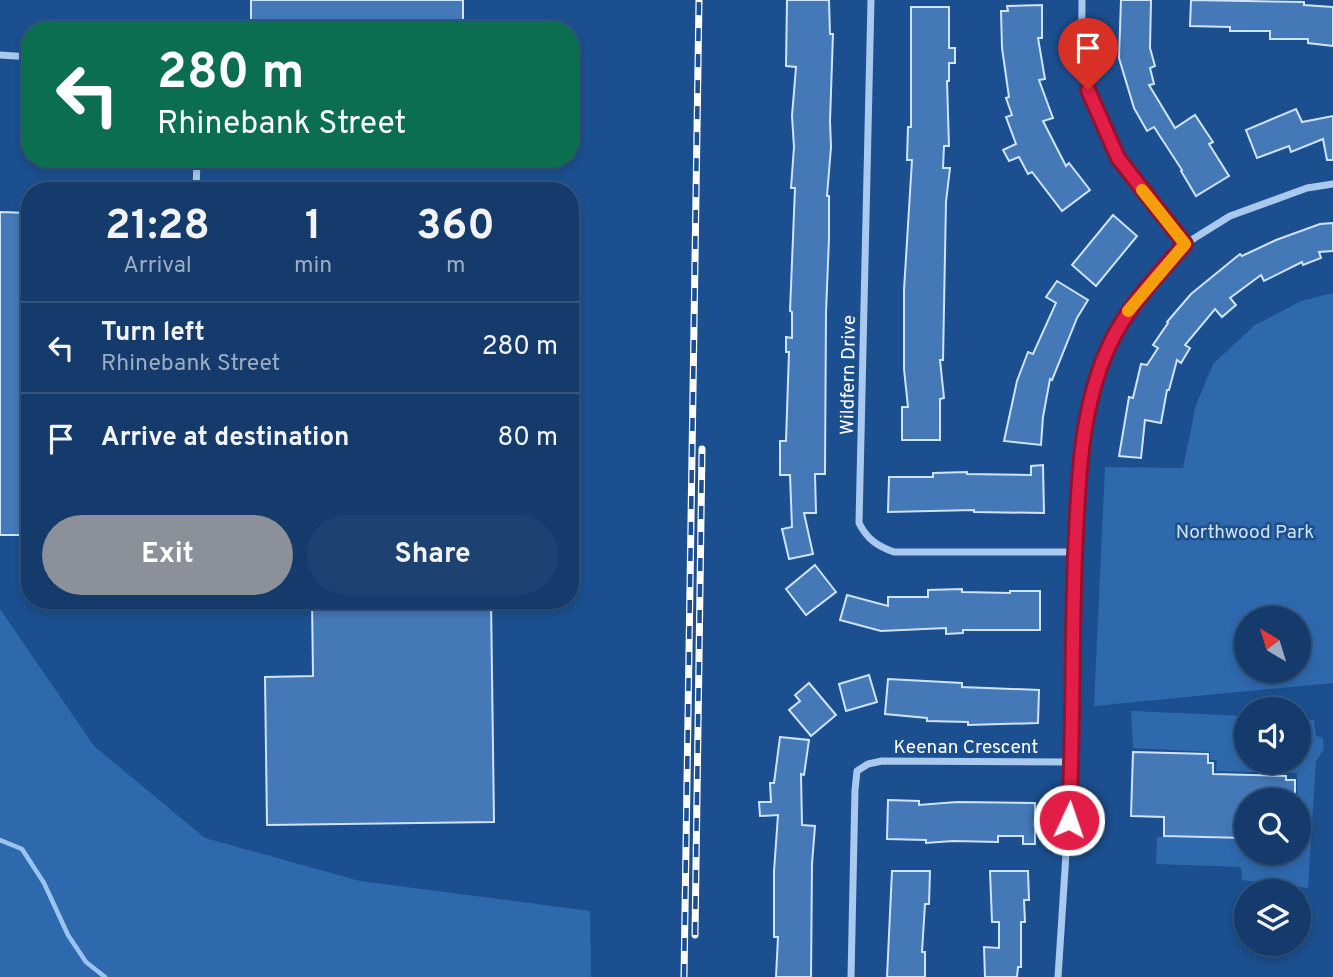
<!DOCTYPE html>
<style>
:root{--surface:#143b6b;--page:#1d4271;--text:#f1f3f6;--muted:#9dadc1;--line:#33557e;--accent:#8c9099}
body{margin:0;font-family:Overpass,sans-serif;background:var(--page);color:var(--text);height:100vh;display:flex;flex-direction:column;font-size:26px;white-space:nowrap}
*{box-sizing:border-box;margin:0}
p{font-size:23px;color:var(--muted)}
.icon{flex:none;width:38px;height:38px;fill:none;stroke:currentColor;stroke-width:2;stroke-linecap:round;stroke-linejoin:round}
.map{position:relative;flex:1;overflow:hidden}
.details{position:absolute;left:21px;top:182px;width:558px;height:427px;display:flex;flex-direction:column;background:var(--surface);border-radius:28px;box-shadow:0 4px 10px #0003,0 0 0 2px var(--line)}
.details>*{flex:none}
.top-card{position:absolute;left:21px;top:21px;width:558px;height:147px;border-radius:28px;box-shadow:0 4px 10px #0003,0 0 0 2px var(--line);background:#0b6e4f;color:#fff;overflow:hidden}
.needle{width:46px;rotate:322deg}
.fabs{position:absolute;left:1234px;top:606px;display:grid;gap:14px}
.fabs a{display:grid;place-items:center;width:77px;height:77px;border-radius:50%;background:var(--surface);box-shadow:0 4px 10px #0003,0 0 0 2px var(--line);font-size:35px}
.pin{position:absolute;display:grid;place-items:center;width:60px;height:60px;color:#fff;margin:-72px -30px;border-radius:50% 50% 50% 0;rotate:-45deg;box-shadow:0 0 7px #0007}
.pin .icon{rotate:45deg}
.me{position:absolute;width:77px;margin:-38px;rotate:3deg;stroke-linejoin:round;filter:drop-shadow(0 0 5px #0008)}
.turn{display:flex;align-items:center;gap:24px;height:147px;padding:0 21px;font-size:32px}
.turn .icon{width:91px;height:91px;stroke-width:2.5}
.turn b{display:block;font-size:49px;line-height:60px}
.eta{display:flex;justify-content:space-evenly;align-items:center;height:119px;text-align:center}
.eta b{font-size:42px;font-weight:700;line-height:49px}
.button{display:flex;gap:14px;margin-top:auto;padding:14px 21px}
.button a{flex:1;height:80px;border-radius:42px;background:var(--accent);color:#fff;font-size:28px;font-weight:700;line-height:80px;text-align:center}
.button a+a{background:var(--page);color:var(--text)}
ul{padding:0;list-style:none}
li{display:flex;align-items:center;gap:21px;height:91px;padding:0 21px;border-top:2px solid var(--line)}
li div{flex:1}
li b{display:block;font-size:26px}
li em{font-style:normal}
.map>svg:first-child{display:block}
.green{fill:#2e69ad;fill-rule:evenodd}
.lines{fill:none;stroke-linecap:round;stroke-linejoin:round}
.stream{stroke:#9cc4f0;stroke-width:4.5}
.building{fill:#4478b7;stroke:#cfe3fa;stroke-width:2}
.minor{stroke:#a9c9ee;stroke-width:7}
.rail-casing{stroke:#fff;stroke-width:7}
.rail{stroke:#1b4f8f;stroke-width:4.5;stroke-dasharray:13;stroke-linecap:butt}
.route-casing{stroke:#92132f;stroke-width:18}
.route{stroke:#e11d48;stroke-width:12}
.slow{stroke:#f59e0b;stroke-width:12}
.labels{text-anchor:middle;stroke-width:5;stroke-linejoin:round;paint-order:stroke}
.street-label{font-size:19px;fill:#fff;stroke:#1b4f8f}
.park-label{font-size:19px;fill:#cfe3fa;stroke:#1b4f8f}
</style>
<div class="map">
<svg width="1333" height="977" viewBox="0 0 1333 977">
<rect width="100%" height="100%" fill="#1b4f8f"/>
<!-- green -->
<g class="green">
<path d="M1333,293V683L1094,706L1105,467L1183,468L1196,405L1213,364L1255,325L1301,301ZM1246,618H1298V670H1246Z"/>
<polygon points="0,609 94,746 205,838 360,881 590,911 591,977 0,977"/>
<polygon points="1131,711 1246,716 1246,761 1298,761 1299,719 1314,720 1316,736 1323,738 1324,749 1316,761 1308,888 1242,880 1241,867 1156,864 1157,837 1246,839 1246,852 1298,852 1297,773 1216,771 1217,760 1210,760 1210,752 1133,748"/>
</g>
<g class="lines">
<!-- stream -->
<polyline class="stream" points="0,840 22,849 44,883 68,935 86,962 105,977"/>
</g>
<!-- building -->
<g class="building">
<rect x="251" y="0" width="212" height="30"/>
<polygon points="787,0 829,0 830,34 833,34 830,121 831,147 827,196 829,196 829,238 826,313 825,474 815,474 816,513 804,513 813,554 789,559 782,529 792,527 790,475 780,475 780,441 786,441 789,352 786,352 786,337 792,338 792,312 790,311 795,188 791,188 794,147 792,116 796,67 786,66"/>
<polygon points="1121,0 1151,0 1150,48 1155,66 1150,68 1154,84 1149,85 1175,128 1195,115 1213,142 1209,144 1229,176 1196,196 1181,171 1182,170 1154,127 1147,131 1134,108 1119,58"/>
<polygon points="1191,0 1304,2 1304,5 1333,7 1333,46 1308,43 1308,39 1270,39 1270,31 1230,31 1230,27 1190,26"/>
<polygon points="1042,5 1042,38 1038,38 1045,79 1039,80 1053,118 1043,121 1066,166 1069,163 1090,190 1062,211 1032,172 1028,174 1019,157 1009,161 1003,150 1016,144 1006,117 1012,115 1006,98 1009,97 1002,48 1001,11 1008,11 1007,6"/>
<polygon points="911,7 949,7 949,48 955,48 955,63 949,63 949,81 947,81 949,146 944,146 943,168 950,168 946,202 943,360 940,360 944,398 940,399 940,440 902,440 902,407 908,407 904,369 904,290 912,160 907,160 908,127 911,127"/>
<polygon points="1296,109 1302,122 1333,116 1333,160 1327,160 1323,139 1291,152 1289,146 1257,158 1246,130"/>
<polygon points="0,212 30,213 30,535 0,535"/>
<polygon points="1113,215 1137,236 1096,286 1072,265"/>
<polygon points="1333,223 1333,251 1319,252 1321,258 1303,265 1302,262 1264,281 1261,275 1230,298 1236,305 1222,317 1215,309 1185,345 1190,348 1181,363 1177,360 1169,390 1167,390 1161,423 1145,420 1141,458 1119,456 1129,397 1133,398 1141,364 1147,365 1158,348 1153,345 1168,323 1167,322 1191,294 1240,254 1242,256 1276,240 1320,224"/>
<polygon points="1057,281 1088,300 1077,318 1052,380 1050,379 1043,417 1041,445 1004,441 1017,381 1028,352 1033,354 1056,303 1046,297"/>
<polygon points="1043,465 1044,513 974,512 974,510 888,512 889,477 933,477 933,473 967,472 967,474 1031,475 1031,466"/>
<polygon points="815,565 836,592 806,615 786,589"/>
<polygon points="962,589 962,592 1010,593 1010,591 1040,591 1040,630 963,630 963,633 946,634 946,628 881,631 840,620 847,595 888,606 888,597 928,597 928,590"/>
<polygon points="312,600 491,600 494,822 267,825 265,677 313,676"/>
<polygon points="869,675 877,702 846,711 839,684"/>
<polygon points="888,679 962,683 962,687 1039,690 1038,723 968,725 968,722 927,721 927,718 885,714"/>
<polygon points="809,683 836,715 811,736 789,710 800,701 795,695"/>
<polygon points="780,737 809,740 804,775 801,774 802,825 815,826 812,864 811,977 776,977 778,937 774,937 774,871 778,815 760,816 759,802 771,802 770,783 774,783"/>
<polygon points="1133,752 1208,754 1208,763 1213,763 1213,774 1286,776 1286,780 1295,780 1295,800 1246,800 1244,838 1164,836 1164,817 1131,816"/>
<polygon points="888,800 919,801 919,805 957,802 1035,803 1035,844 1023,844 1023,836 998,836 998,842 953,841 926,843 926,840 887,839"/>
<polygon points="892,871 930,871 929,904 925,904 922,952 925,952 925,977 887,977"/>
<polygon points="990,871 1028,871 1029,900 1024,900 1025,922 1021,922 1021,967 1018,967 1017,977 985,977 984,947 999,948 999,922 992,922"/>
</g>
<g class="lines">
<!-- minor -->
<g class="minor">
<path d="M871,0L859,523C867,539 877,546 894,552H1075"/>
<path d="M1082,0C1082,30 1080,62 1088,91C1107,152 1146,195 1185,244"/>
<polyline points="0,55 30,57"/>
<polyline points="196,191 197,159"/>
<polyline points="214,600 217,606"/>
<polyline points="851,977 855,790 857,771 868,764 882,761 1072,762"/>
<polyline points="1058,977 1072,762 1072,651 1081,441 1093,391 1109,346 1129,308 1185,244 1230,216 1307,188 1333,184"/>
</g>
<!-- rail casing -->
<g class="rail-casing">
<g id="rail">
<polyline points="695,935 702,449"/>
<polyline points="684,977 699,0"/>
</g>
</g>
<!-- rail -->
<use href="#rail" class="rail"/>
</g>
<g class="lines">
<!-- route casing -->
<g class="route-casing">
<path id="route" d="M1069,820C1074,724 1071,628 1076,533C1079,469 1082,405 1109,346C1127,307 1157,276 1185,244L1118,158L1088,90"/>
</g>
<!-- route -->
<use href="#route" class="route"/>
<!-- slow -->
<polyline class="slow" points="1128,311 1185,244 1142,190"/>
</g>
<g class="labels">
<!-- street labels -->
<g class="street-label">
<text transform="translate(847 375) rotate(-89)" y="7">Wildfern Drive</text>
<text x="966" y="753">Keenan Crescent</text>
</g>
<!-- park labels -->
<g class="park-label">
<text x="1245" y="538">Northwood Park</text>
</g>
</g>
</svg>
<div class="fabs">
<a><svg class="needle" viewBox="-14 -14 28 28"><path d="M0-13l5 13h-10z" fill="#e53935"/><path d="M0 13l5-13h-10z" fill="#9dadc1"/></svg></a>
<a><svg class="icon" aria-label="sound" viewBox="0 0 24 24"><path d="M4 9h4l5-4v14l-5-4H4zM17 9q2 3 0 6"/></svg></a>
<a><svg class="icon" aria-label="search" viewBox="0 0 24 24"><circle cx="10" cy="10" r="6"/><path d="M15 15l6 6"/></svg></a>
<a><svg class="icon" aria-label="layers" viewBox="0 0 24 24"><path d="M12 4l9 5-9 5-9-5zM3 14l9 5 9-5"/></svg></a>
</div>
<div class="pin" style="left:1088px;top:90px;background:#d93025"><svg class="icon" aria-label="arrive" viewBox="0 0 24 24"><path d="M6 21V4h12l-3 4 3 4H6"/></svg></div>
<svg class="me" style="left:1069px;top:820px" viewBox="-20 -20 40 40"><circle r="17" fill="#e11d48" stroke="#fff" stroke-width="3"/><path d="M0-11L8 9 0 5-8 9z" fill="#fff"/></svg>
<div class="top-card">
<div class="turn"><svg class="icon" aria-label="left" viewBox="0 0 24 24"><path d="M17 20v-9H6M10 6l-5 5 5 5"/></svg><div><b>280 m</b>Rhinebank Street</div></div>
</div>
<section class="details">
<div class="eta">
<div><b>21:28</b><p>Arrival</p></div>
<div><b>1</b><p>min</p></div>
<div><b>360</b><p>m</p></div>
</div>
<ul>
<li><svg class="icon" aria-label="left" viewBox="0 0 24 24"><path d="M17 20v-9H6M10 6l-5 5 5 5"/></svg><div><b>Turn left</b><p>Rhinebank Street</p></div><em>280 m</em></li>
<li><svg class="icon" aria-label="arrive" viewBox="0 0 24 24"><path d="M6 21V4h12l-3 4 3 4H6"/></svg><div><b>Arrive at destination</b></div><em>80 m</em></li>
</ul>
<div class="button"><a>Exit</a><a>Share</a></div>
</section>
</div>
